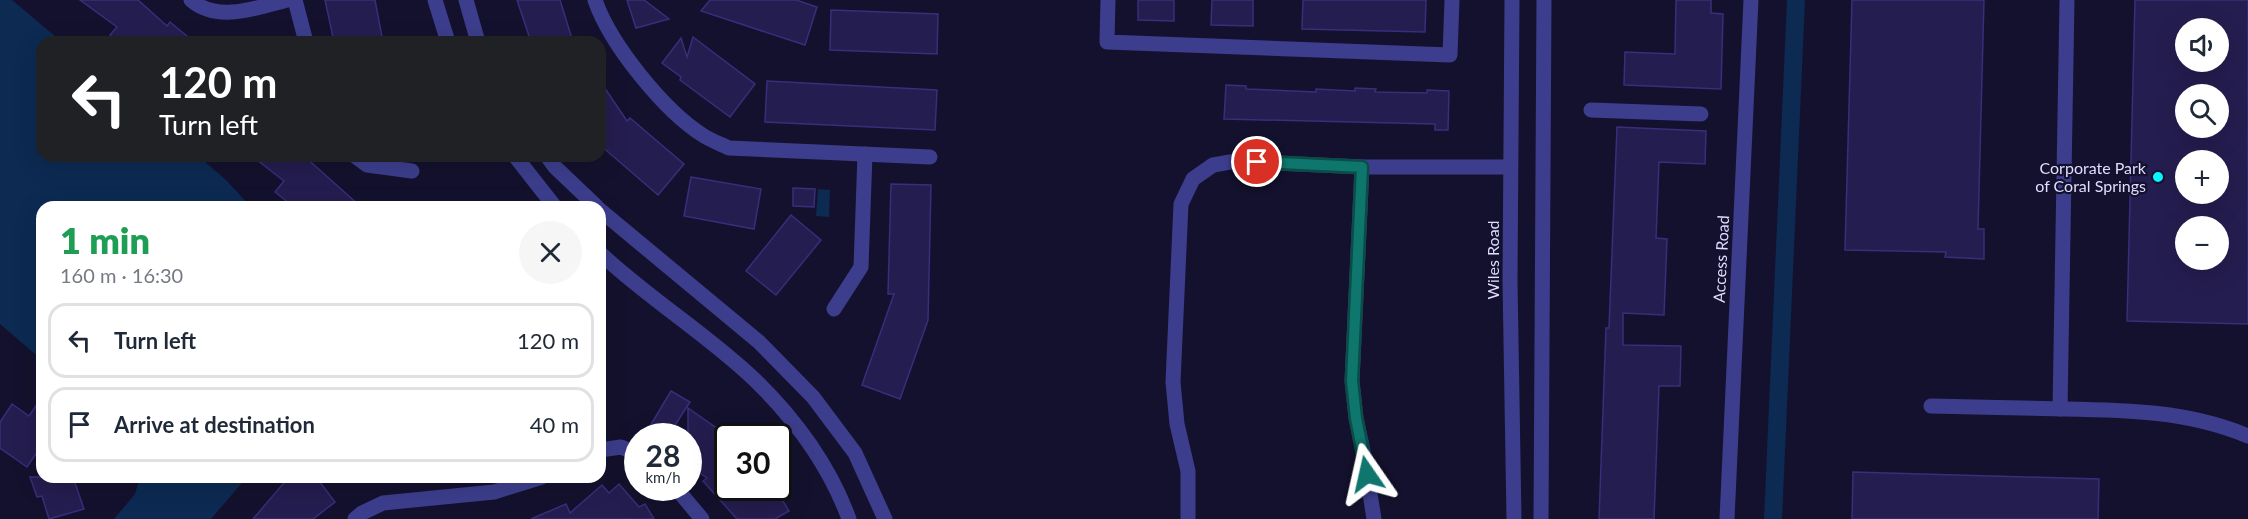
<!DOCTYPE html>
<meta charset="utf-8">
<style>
:root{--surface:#fff;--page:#f6f6f7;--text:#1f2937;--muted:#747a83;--line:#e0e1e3}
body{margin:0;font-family:Lato,sans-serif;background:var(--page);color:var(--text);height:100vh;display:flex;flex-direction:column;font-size:22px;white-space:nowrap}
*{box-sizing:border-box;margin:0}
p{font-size:20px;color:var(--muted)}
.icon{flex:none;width:33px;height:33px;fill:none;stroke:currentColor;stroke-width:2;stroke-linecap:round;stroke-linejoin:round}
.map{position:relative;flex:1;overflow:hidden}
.panel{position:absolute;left:36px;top:201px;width:570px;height:282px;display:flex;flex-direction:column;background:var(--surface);border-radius:18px;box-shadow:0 6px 24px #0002}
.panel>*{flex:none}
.top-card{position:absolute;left:36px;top:36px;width:570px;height:126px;border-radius:18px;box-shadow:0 6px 24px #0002;background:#202124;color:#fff;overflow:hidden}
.buttons{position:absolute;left:2175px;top:18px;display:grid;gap:12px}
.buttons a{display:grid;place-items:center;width:54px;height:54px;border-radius:50%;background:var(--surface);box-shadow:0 6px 24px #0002;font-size:30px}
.speed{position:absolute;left:624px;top:423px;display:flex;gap:12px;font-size:30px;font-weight:700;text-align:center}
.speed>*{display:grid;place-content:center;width:78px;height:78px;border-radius:50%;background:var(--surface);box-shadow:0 6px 24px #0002;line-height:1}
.speed small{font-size:15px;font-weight:400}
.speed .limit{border:3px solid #111;border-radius:9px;background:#fff;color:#111}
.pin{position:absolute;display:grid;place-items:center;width:51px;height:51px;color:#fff;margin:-26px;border:3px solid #fff;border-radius:50%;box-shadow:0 2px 6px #0007}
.me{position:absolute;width:66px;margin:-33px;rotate:349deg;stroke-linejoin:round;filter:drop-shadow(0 0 4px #0008)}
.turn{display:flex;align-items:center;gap:21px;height:126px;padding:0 24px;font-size:27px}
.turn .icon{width:78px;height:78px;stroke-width:2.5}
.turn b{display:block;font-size:42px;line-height:51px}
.round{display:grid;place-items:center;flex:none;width:63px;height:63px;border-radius:32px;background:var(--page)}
.summary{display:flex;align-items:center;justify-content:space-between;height:102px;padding:0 24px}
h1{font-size:36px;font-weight:800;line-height:45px;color:#1e9e55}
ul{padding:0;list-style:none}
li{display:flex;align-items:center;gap:18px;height:75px;margin:0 12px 9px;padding:0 12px;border:3px solid var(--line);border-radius:18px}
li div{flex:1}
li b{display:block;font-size:22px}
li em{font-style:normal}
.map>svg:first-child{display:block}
.water{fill:#0c2a52}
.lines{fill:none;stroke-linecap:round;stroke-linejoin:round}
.canal{stroke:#0c2a52;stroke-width:18}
.building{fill:#241d4f;stroke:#382e7b;stroke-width:1.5;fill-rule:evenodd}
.minor{stroke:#3c3e8d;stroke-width:15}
.route-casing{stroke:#0a4d48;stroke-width:15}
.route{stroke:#0f766e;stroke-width:10}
.poi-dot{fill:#0af7ff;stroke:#14112e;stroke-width:2}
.labels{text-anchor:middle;stroke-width:4.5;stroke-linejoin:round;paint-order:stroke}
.poi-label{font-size:16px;fill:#dfdeff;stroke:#14112e;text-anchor:end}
.street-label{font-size:16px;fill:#dfdeff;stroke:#14112e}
</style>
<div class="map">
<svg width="2248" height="519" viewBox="0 0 2248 519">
<rect width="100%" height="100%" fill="#14112e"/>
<!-- water -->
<g class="water">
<polygon points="0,0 12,0 62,42 42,42 42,156 198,156 225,179 251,207 42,207 42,360 0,324"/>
<polygon points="818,189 830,190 829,217 816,216"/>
<polygon points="140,477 247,477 211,519 114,519 135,494"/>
</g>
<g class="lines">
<!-- canal -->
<polyline class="canal" points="1773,519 1796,0"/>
</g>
<!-- building -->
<g class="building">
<polygon points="80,0 138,0 167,26 170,22 194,42 118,42 110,35 117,27"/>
<polygon points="325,0 375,0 383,42 334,42"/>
<polygon points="517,0 560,0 573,42 531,42"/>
<polygon points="627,0 644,0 669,19 636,28"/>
<polygon points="710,0 796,0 817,7 805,45 701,11"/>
<polygon points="1138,0 1174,0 1174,21 1138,20"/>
<polygon points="1212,0 1253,0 1253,26 1211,25"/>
<polygon points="1303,0 1426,0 1425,32 1302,29"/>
<polygon points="1676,0 1711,0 1711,13 1723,14 1721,89 1624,85 1625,52 1675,54"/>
<polygon points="1852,0 1984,0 1978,229 1984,229 1984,259 1945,257 1946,252 1845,250"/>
<path d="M2135,0H2248V324L2127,321ZM2186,28H2218V62H2186ZM2186,94H2218V128H2186ZM2186,160H2218V194H2186ZM2186,226H2218V260H2186Z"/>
<polygon points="831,10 938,14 937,54 830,50"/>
<polygon points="693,37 755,84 730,117 680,80 681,77 662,63 681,38 687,57"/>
<polygon points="600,81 627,121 630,118 684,164 658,195 600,145"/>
<polygon points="767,81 937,90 935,130 765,122"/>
<polygon points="1226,85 1246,86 1246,89 1316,92 1316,89 1355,91 1355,88 1376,89 1375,92 1427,93 1427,90 1449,91 1448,130 1435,130 1435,124 1224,119"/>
<polygon points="1617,127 1706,131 1705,164 1659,162 1656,238 1667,239 1664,315 1623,313 1623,345 1681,346 1680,386 1659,386 1654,519 1599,519 1606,328 1609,328"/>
<polygon points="252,156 304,156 361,207 294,207 275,192 284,181"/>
<polygon points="691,177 761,189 754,229 684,216"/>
<polygon points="891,184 931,185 928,320 900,399 862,385 894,294 888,294"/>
<polygon points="793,188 815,189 814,207 793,206"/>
<polygon points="791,215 821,240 776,295 746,271"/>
<polygon points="671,391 690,402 668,436 655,436 647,431"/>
<polygon points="42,397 42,445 27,467 0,448 0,422 12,404 29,416"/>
<polygon points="688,408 728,436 728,488 775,488 789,511 775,519 737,519 703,481 707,478 688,465"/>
<polygon points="1853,472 2099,479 2098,519 1852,519"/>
<polygon points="30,477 73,477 84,509 49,519 42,496 37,497"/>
<polygon points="292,477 316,477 335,502 313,519 253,519 283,484"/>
<polygon points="619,484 639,507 645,504 654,519 531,519 566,504 570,513 602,485 609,493"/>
</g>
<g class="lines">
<!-- minor -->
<g class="minor">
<path d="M191,0C217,23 257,8 287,0"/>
<polyline points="295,0 306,42"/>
<polyline points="435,0 448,42"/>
<polyline points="466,0 478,42"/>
<path d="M595,0C610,44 664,111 704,136C712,141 721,144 729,148L930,157"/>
<polyline points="1108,0 1107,42 1450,55 1452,0"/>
<polyline points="1512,0 1510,281 1514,519"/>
<polyline points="1591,110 1701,114"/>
<polyline points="355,156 367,165 412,171"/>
<polyline points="515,156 555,207"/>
<polyline points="547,156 555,167 597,207"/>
<polyline points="600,210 759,342 813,397 855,453 885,519"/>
<path d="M600,253C649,299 707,334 755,380C795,419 830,467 849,519"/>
<polyline points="834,309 861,267 865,154"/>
<path d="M1931,406C1975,407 2020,408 2064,409C2127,410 2189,411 2248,436"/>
<polyline points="2060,409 2067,0"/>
<polyline points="600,450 621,447 638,454"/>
<polyline points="676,488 702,519"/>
<polyline points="355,519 362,513 383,503 494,492 542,477"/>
<polyline points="1188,519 1188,471 1177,424 1173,382 1181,204 1193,179 1213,165 1236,161 1362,167"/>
<polyline points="1374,519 1364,455 1356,418 1352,381 1362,167 1510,167"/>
<polyline points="1541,519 1544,0"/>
<polyline points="1727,519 1751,0"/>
</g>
</g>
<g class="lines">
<!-- route casing -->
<g class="route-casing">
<polyline id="route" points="1257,162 1362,167 1352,381 1356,418 1367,474"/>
</g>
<!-- route -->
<use href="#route" class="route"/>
</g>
<!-- markers -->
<circle class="poi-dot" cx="2158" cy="177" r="6"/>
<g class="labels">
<!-- poi labels -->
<g class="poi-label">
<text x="2146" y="174">Corporate Park<tspan x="2146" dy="18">of Coral Springs</tspan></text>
</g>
<!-- street labels -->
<g class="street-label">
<text transform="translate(1721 259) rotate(-87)" y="6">Access Road</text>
<text transform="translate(1493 260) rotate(-90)" y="6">Wiles Road</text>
</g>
</g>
</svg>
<div class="buttons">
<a><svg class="icon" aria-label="sound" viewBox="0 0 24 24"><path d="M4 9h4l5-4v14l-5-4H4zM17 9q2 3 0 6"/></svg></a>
<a><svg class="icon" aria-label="search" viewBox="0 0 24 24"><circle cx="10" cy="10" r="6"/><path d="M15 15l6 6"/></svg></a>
<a>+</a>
<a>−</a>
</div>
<div class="speed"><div>28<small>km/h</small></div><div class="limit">30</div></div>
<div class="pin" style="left:1257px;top:162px;background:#d93025"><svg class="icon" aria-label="arrive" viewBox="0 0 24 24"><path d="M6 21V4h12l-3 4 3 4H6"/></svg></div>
<svg class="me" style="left:1367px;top:474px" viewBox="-20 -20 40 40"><path d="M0-17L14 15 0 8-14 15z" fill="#0f766e" stroke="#fff" stroke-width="4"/></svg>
<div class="top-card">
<div class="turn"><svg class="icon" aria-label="left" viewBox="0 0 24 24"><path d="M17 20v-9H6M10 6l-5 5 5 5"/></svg><div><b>120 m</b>Turn left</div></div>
</div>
<section class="panel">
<div class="summary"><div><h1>1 min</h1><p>160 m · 16:30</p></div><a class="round"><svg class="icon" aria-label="close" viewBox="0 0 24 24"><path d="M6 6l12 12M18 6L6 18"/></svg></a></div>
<ul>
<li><svg class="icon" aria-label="left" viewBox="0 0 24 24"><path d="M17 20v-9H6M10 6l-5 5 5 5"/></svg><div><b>Turn left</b></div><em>120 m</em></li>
<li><svg class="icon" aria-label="arrive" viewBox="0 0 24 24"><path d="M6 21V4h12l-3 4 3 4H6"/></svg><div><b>Arrive at destination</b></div><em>40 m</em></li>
</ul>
</section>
</div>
